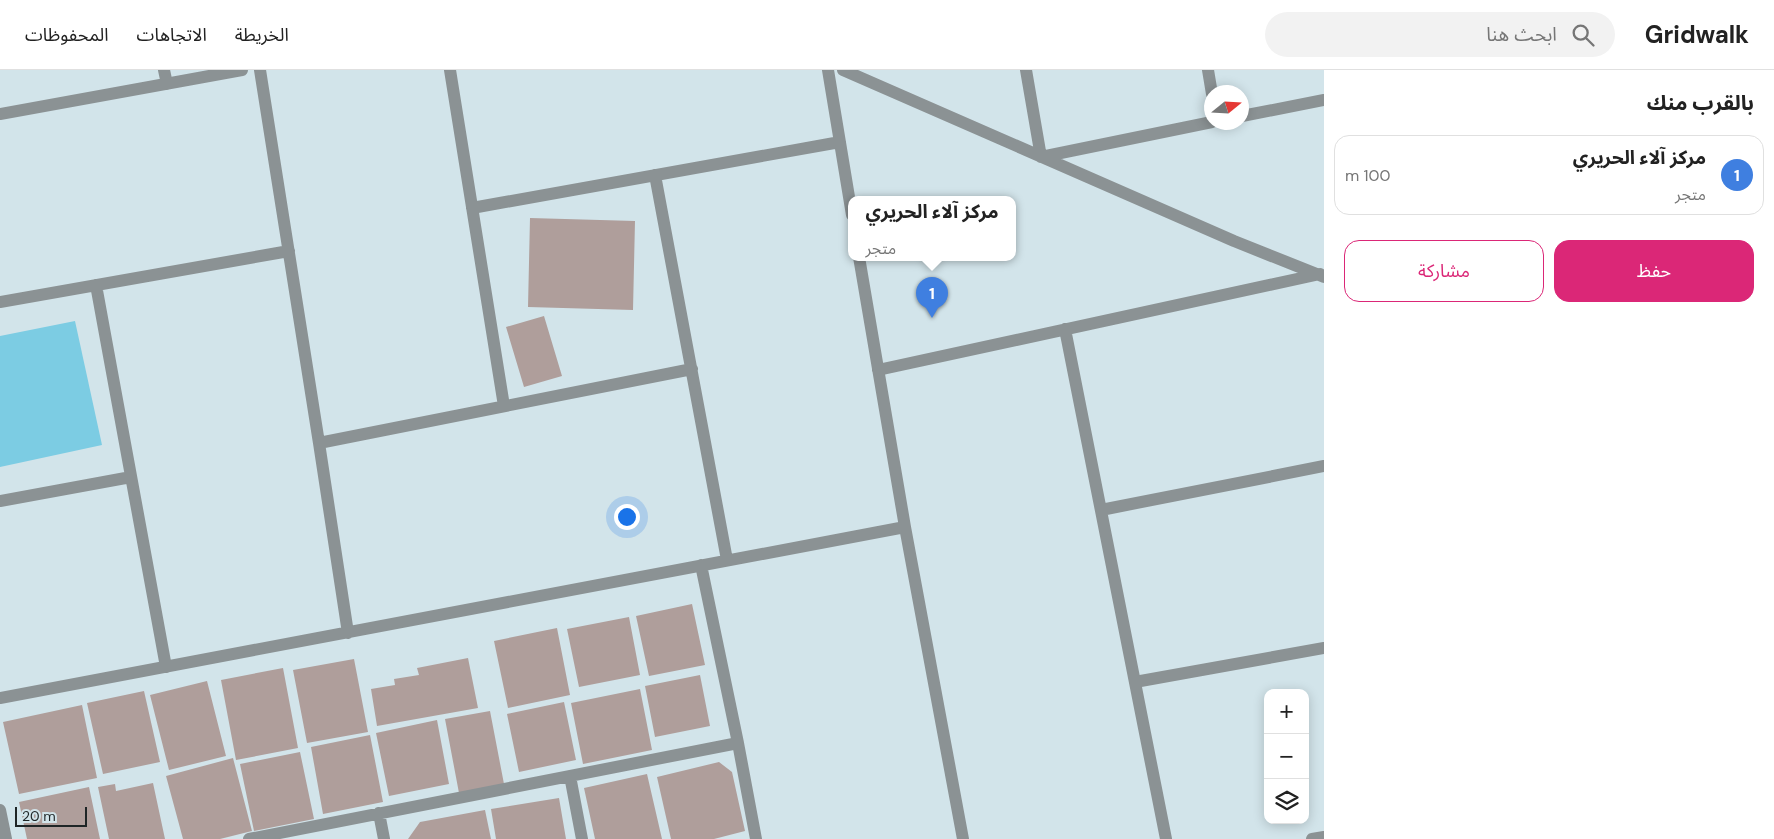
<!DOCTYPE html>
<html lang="ar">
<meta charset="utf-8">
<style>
:root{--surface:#fff;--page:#f2f2f2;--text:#222;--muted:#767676;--line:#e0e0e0;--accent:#db2777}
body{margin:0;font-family:"DM Sans","Noto Sans Arabic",sans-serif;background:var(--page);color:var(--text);direction:rtl}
.controls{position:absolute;right:15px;bottom:15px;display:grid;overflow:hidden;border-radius:10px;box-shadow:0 2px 12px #0003}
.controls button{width:45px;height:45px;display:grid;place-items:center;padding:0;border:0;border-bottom:1px solid var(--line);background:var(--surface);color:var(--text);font:25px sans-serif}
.compass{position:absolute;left:1204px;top:15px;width:45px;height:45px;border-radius:50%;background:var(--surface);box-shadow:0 2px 12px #0003;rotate:72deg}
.scale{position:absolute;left:15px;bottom:12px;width:72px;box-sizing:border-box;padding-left:5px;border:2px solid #1e2526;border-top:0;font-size:14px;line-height:18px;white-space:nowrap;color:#1e2526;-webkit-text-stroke:4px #d2e4ea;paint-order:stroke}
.you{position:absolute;left:626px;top:446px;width:18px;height:18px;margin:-12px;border:4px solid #fff;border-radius:50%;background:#1a73e8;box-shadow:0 0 0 8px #1a73e833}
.badge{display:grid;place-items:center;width:32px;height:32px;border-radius:50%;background:var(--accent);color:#fff;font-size:16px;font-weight:700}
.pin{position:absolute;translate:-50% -41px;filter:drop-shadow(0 1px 2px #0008)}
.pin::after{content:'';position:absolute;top:26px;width:18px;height:15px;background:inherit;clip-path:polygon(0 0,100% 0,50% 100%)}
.popup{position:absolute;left:848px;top:126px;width:168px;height:65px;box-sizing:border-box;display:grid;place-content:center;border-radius:10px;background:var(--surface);filter:drop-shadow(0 1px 4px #0005);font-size:16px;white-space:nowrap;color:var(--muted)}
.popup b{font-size:19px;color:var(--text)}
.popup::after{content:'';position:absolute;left:50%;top:100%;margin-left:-10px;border:10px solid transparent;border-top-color:var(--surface)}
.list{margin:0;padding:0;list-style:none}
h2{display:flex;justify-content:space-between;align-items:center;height:65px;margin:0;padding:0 20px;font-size:21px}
h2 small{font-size:16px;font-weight:400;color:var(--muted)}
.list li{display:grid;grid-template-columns:32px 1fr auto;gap:15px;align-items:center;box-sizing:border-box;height:80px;margin:0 10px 10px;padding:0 10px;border:1px solid var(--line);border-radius:15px}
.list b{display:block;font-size:19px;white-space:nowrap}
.list p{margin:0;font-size:16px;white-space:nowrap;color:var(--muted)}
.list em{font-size:16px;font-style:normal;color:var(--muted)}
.actions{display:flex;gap:10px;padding:15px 20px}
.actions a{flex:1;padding:11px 0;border:1px solid var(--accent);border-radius:15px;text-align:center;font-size:18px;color:var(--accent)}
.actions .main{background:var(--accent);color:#fff}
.icon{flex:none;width:28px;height:28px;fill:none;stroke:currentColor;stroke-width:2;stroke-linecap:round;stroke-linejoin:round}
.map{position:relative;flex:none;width:1324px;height:769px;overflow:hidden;direction:ltr}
header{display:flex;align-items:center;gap:30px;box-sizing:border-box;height:70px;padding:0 25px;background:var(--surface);border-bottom:1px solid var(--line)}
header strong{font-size:24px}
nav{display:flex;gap:28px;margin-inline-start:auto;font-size:18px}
.search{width:350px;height:45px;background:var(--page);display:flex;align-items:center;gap:12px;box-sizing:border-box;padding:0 18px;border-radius:28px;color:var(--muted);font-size:19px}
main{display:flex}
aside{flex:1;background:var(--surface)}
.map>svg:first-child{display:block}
.green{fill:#7ccce3}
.building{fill:#af9e9b}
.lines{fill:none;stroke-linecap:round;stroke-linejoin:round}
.minor{stroke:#8b9294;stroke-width:12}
</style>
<header>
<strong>Gridwalk</strong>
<div class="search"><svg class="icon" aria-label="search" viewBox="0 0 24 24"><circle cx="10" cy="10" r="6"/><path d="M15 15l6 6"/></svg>ابحث هنا</div>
<nav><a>الخريطة</a><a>الاتجاهات</a><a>المحفوظات</a></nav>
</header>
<main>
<aside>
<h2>بالقرب منك<small></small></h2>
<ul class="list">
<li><span class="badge" style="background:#3f7fe0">1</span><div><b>مركز آلاء الحريري</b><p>متجر</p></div><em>100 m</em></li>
</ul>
<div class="actions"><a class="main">حفظ</a><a>مشاركة</a></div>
</aside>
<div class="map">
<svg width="1324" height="769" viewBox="0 0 1324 769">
<rect width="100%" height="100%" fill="#d2e4ea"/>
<path class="green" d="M75,251L102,375L0,397V266Z"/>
<path class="building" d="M530,148L635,151L633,240L528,237Z
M544,246L562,306L524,317L506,257Z
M692,534L705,595L649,606L636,546Z
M629,547L640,605L579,617L567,559Z
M557,558L570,625L508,638L494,571Z
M468,588L478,638L377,656L371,619L395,615L394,609L419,605L417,598Z
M354,589L368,662L307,673L293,600Z
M283,598L298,678L236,690L221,610Z
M700,605L710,656L655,667L645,616Z
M207,611L226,686L169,700L150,625Z
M640,619L652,680L583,694L571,633Z
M144,621L160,692L103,704L87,633Z
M564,632L576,690L519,702L507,644Z
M82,635L97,708L19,724L3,652Z
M490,641L504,714L459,723L445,649Z
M437,650L449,714L389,726L376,663Z
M370,665L383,732L323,744L311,677Z
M300,682L314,749L254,761L240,694Z
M233,688L252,761L220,769H183L166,706Z
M719,692L732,702L745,761L714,769H671L657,707Z
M647,704L662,769H595L584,718Z
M153,713L165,769H109L98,717L115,714L116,721Z
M89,717L100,769H27L19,732Z
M559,728L566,769H496L491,739Z
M485,740L491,769H408L420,752Z"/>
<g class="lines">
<path class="minor" d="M164,0L167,14
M260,0L319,373L348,563
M450,0L504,336
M828,0L852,145
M843,0L1234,171L1324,207
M1026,0L1041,87L1212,52
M1208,0L1212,24
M0,44L242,0
M1242,46L1324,30
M655,105L727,490
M472,138L840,72
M859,187L905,457L963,769
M96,215L166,597
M0,232L289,181
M1065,259L1166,769
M878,300L1320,204
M319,373L692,299
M0,431L131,407
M1101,440L1324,396
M701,495L738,673
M1135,612L1324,578
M0,628L905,457
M570,706L582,769
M0,740L6,769
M379,743L384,769
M249,769L738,673L756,769
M1312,769L1324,767"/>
</g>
</svg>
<div class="controls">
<button>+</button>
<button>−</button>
<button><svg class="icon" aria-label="layers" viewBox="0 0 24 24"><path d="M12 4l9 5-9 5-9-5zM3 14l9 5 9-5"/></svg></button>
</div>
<svg class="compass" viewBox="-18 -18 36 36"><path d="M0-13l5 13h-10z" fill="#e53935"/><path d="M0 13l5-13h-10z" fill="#767676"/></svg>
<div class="scale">20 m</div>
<div class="you"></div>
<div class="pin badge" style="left:932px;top:248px;background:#3f7fe0">1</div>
<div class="popup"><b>مركز آلاء الحريري</b>متجر</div>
</div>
</main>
